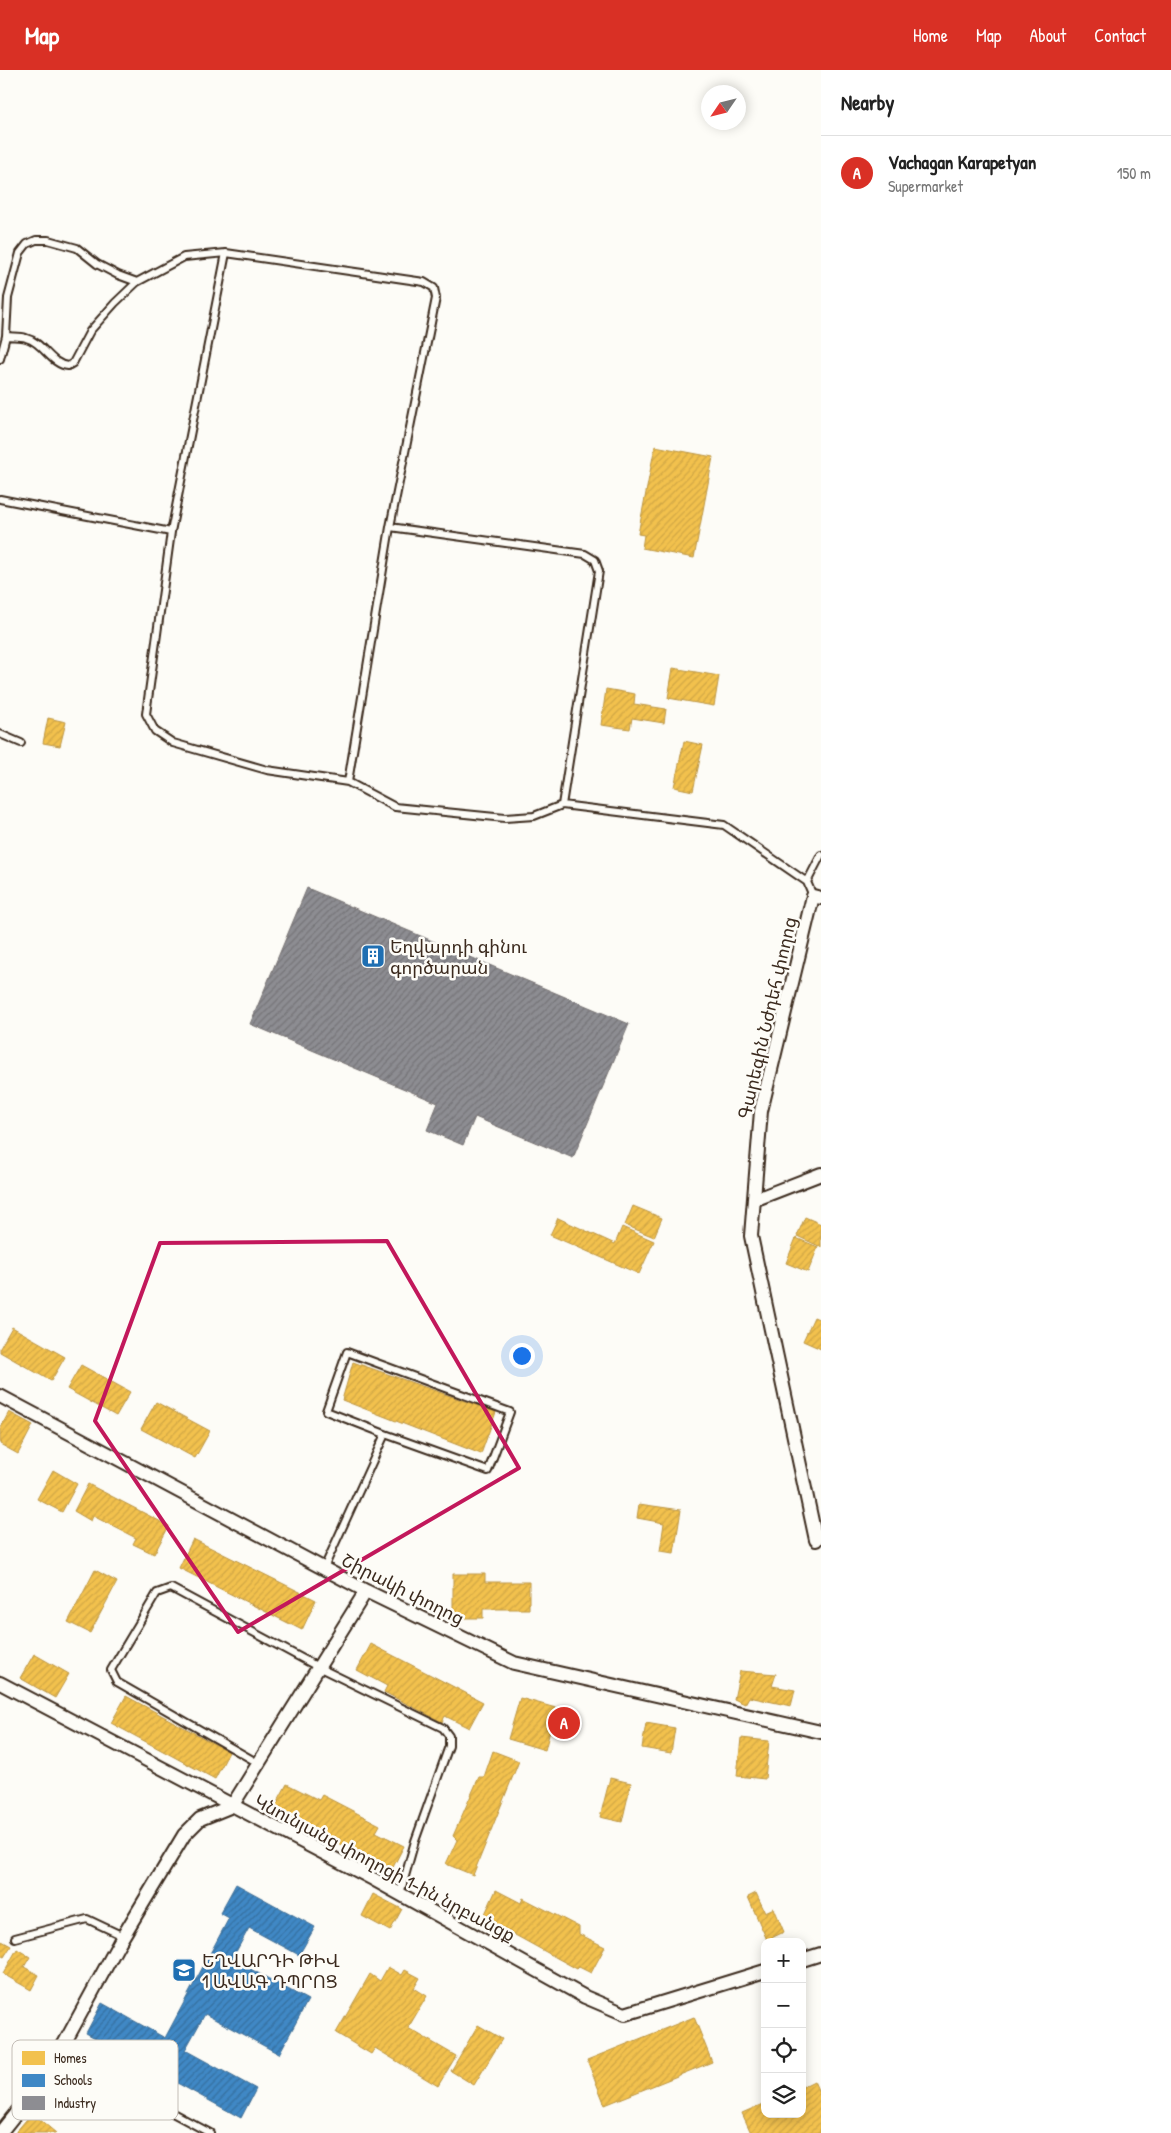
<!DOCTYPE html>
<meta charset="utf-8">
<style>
:root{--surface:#fff;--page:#f6f6f6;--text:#222;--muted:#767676;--line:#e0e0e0;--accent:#d93025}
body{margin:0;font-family:"Patrick Hand","Noto Sans Armenian",sans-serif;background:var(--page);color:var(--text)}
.controls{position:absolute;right:15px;bottom:15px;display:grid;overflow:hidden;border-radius:10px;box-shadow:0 2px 12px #0003}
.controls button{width:45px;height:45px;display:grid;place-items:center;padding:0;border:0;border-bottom:1px solid var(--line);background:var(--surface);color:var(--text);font:25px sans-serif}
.compass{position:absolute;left:701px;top:15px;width:45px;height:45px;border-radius:50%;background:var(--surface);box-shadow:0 2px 12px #0003;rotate:235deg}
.you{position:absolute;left:521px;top:1285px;width:18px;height:18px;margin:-12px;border:4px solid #fff;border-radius:50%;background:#1a73e8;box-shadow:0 0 0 8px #1a73e833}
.badge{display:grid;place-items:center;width:32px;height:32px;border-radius:50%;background:var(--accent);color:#fff;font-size:16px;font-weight:700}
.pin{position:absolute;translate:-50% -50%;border:2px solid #fff;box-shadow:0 1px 5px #0006}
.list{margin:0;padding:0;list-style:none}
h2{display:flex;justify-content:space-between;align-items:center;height:65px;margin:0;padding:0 20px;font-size:21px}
h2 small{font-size:16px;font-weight:400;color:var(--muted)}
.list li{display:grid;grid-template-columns:32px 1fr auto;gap:15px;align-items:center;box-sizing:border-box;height:75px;padding:0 20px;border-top:1px solid var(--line)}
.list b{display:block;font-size:19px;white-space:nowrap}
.list p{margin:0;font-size:16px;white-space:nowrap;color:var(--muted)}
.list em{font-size:16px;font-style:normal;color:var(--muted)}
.icon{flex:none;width:28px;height:28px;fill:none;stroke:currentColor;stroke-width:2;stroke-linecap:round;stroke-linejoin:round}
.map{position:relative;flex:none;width:821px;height:2063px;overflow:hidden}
header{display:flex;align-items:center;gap:30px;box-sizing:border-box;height:70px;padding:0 25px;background:var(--accent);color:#fff}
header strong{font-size:24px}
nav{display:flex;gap:28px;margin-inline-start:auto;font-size:18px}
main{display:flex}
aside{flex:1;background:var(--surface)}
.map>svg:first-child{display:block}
.homes{fill:url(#homes-hatch);stroke:#bb9440}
.schools{fill:url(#schools-hatch);stroke:#3e6c93}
.industry{fill:url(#industry-hatch);stroke:#746f6f}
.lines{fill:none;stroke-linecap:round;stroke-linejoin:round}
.lane-casing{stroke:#3b2a1e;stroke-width:10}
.street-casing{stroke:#3b2a1e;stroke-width:16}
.lane{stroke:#fdfcf7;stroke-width:6}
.street{stroke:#fdfcf7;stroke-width:12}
.marked{fill:none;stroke:#c2185b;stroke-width:4;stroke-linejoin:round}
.labels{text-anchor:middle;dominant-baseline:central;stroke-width:5;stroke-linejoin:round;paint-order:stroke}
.poi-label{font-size:18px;fill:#3b2a1e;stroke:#fdfcf7;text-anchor:start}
.street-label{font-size:18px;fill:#3b2a1e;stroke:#fdfcf7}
.key{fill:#fdfcf7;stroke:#c3bdb6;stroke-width:1}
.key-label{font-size:14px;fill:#3b2a1e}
</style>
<header>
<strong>Map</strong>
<nav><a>Home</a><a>Map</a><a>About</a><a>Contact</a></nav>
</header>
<main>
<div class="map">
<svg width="821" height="2063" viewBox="0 0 821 2063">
<defs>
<pattern id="homes-hatch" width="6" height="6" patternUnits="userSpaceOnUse" patternTransform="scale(1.25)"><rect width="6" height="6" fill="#f2c14e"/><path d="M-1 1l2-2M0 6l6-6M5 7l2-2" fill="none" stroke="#d0a644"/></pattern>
<pattern id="schools-hatch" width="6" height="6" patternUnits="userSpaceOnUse" patternTransform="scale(1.25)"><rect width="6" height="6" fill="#3f88c5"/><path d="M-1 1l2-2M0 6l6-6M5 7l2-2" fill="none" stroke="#366f9f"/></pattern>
<pattern id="industry-hatch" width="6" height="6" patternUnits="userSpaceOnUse" patternTransform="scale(1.25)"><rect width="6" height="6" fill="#8d8d92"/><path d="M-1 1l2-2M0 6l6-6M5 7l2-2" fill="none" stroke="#747377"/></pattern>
</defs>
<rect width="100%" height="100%" fill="#fdfcf7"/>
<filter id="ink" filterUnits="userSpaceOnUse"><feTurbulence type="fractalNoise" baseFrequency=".02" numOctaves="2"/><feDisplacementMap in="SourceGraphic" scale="10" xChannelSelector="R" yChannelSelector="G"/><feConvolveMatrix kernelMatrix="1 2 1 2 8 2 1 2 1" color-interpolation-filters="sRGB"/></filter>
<g filter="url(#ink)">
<path class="homes" d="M655,376L713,387L694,488L642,478L644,465L638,464Z
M673,598L719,606L714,636L668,628Z
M606,619L635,624L634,634L666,639L664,653L632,648L630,659L601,655Z
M48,648L66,652L60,676L43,673Z
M684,671L703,675L693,721L674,717Z
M633,1136L662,1148L654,1167L625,1155Z
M805,1147L821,1154V1177L797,1166Z
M558,1148L615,1174L622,1157L654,1171L639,1204L550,1165Z
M796,1168L818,1177L808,1202L786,1193Z
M814,1247L821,1250V1279L803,1271Z
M12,1257L65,1287L51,1311L0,1282V1278Z
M353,1292L496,1342L481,1384L342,1330Z
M81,1295L130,1322L116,1346L67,1319Z
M156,1332L210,1361L195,1388L141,1359Z
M9,1342L33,1355L18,1384L0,1374V1359Z
M53,1400L77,1414L62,1442L37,1429Z
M88,1414L169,1456L154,1484L133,1474L136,1468L93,1446L91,1451L74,1441Z
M639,1434L681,1440L674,1483L660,1481L664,1453L637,1448Z
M193,1469L316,1530L302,1560L179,1498Z
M95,1500L117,1512L90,1563L68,1552Z
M453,1504H485V1512H529V1539H483V1548H453Z
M371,1574L483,1632L469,1658L445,1646L442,1652L384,1622L387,1616L357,1600Z
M34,1584L69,1604L55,1628L20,1608Z
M740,1601L776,1604L772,1616L795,1620L791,1636L749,1627L745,1634L734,1629Z
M126,1626L229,1682L215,1709L111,1653Z
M520,1628L556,1638L545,1680L508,1669Z
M646,1653L675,1658L671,1683L642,1678Z
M741,1668L769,1671L765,1709L737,1706Z
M493,1681L519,1691L473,1805L446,1794L457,1770L453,1766L479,1707H484Z
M610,1708L631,1713L622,1752L600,1747Z
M287,1714L319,1730L322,1725L380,1755L376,1762L404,1776L391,1801L279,1742L280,1739L275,1736Z
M496,1820L521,1833L523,1828L579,1857V1864L605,1877L591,1903L579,1897L577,1899L495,1854L496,1851L484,1846Z
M756,1823L765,1842L774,1838L784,1862L767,1870L748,1827Z
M373,1824L402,1839L390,1861L362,1846Z
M0,1870L11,1876L4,1887L0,1885Z
M17,1879L30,1887L24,1897L39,1905L31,1920L3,1904Z
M388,1897L402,1905L405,1900L420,1908L414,1918L427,1926L408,1958L456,1986L438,2016L375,1978L371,1984L336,1963L370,1904L380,1911Z
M694,1947L712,1992L605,2035L587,1990Z
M478,1955L502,1969L474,2015L451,2001Z
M814,2011L821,2027V2063H751L742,2043L765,2033V2044H802V2017Z
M32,2043L56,2063H15Z"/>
<path class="schools" d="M236,1814L315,1857L299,1885L249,1858L232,1889L308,1930L279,1984L205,1944L185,1980L256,2019L241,2048L86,1963L102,1933L165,1968L229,1848L220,1843Z"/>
<path class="industry" d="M307,818L629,954L573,1088L475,1047L463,1075L427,1060L438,1033L250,954Z"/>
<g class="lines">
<g class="lane-casing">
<path id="lane" d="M226,183L171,462L146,644L155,661L173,673L267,700L348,712L395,737L505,748L534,746L562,735
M6,266C12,267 20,266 26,268C43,272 51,295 68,296L73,293L90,261L115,233L137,212
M0,289L6,266L8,228L20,183L27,174L36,170H48L77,178L97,194L118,205L137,212L184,187L226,183L424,212L434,218L436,228L390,457L348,712
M0,429L171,462
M390,457L585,484L595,490L599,501L562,735L724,755L807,812L813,826
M0,664L21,673
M807,812L821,785
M324,1498L385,1364L326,1341L347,1282L510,1342L488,1401L385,1364
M258,1693L117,1612L111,1600L157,1523L171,1518L318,1597L443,1658L449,1666V1676L415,1771L400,1824
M15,1868L87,1849L123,1866
M48,1999L81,1994L210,2063"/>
</g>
<g class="street-casing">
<path id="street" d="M754,1130L821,1104
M0,1326L366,1521L514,1593L821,1662
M816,1470L751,1166L761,1041L813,826L821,828
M0,1613L373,1809L585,1927L625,1944L765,1901
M802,1890L821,1884
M0,2063L28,2028L64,1974L119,1873L184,1765L200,1749L232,1736L366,1521"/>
</g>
<use href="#lane" class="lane"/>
<use href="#street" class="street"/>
</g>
</g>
<path class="marked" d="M387,1171L519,1398L238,1562L95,1351L160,1173Z"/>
<defs>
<g id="building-square" transform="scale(1.25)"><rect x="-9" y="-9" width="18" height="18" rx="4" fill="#1f6fb2" stroke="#fdfcf7"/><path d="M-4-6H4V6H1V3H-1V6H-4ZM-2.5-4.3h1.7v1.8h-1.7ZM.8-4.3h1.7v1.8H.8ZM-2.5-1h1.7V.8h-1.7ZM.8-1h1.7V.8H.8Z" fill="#fff"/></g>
<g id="school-square" transform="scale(1.25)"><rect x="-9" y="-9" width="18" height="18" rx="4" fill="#1f6fb2" stroke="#fdfcf7"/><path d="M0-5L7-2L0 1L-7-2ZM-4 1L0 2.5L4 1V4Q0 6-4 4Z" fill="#fff"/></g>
</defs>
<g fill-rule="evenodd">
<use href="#building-square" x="373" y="886"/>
<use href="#school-square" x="184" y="1900"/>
</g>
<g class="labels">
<g class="poi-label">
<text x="390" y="876">Եղվարդի գինու<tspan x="390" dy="21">գործարան</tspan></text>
<text x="202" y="1890">ԵՂՎԱՐԴԻ ԹԻՎ<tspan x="202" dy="21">1 ԱՎԱԳ ԴՊՐՈՑ</tspan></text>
</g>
<g class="street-label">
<text transform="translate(767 948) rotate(-77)">Գարեգին Նժդեհ փողոց</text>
<text transform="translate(403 1519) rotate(27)">Շիրակի փողոց</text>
<text transform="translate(385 1798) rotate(28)">Կնունյանց փողոցի 1-ին նրբանցք</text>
</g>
</g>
<rect x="12" y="1970" width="166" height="80" rx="8" class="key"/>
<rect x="22" y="1981" width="23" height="14" fill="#f2c14e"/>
<rect x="22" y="2004" width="23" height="13" fill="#3f88c5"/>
<rect x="22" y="2026" width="23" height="14" fill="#8d8d92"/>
<g class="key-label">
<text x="54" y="1993">Homes</text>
<text x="54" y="2015">Schools</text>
<text x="54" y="2038">Industry</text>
</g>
</svg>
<div class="controls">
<button>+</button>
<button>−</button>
<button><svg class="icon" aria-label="locate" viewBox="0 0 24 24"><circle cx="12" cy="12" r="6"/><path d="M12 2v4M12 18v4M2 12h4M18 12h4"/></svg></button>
<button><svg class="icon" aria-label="layers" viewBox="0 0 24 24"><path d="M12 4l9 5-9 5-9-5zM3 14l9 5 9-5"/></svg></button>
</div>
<svg class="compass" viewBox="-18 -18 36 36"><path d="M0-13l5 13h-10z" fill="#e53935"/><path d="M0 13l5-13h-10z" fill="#767676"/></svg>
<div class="you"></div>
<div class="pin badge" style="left:564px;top:1653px">A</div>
</div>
<aside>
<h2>Nearby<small></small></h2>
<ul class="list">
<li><span class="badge">A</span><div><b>Vachagan Karapetyan</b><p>Supermarket</p></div><em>150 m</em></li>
</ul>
</aside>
</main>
